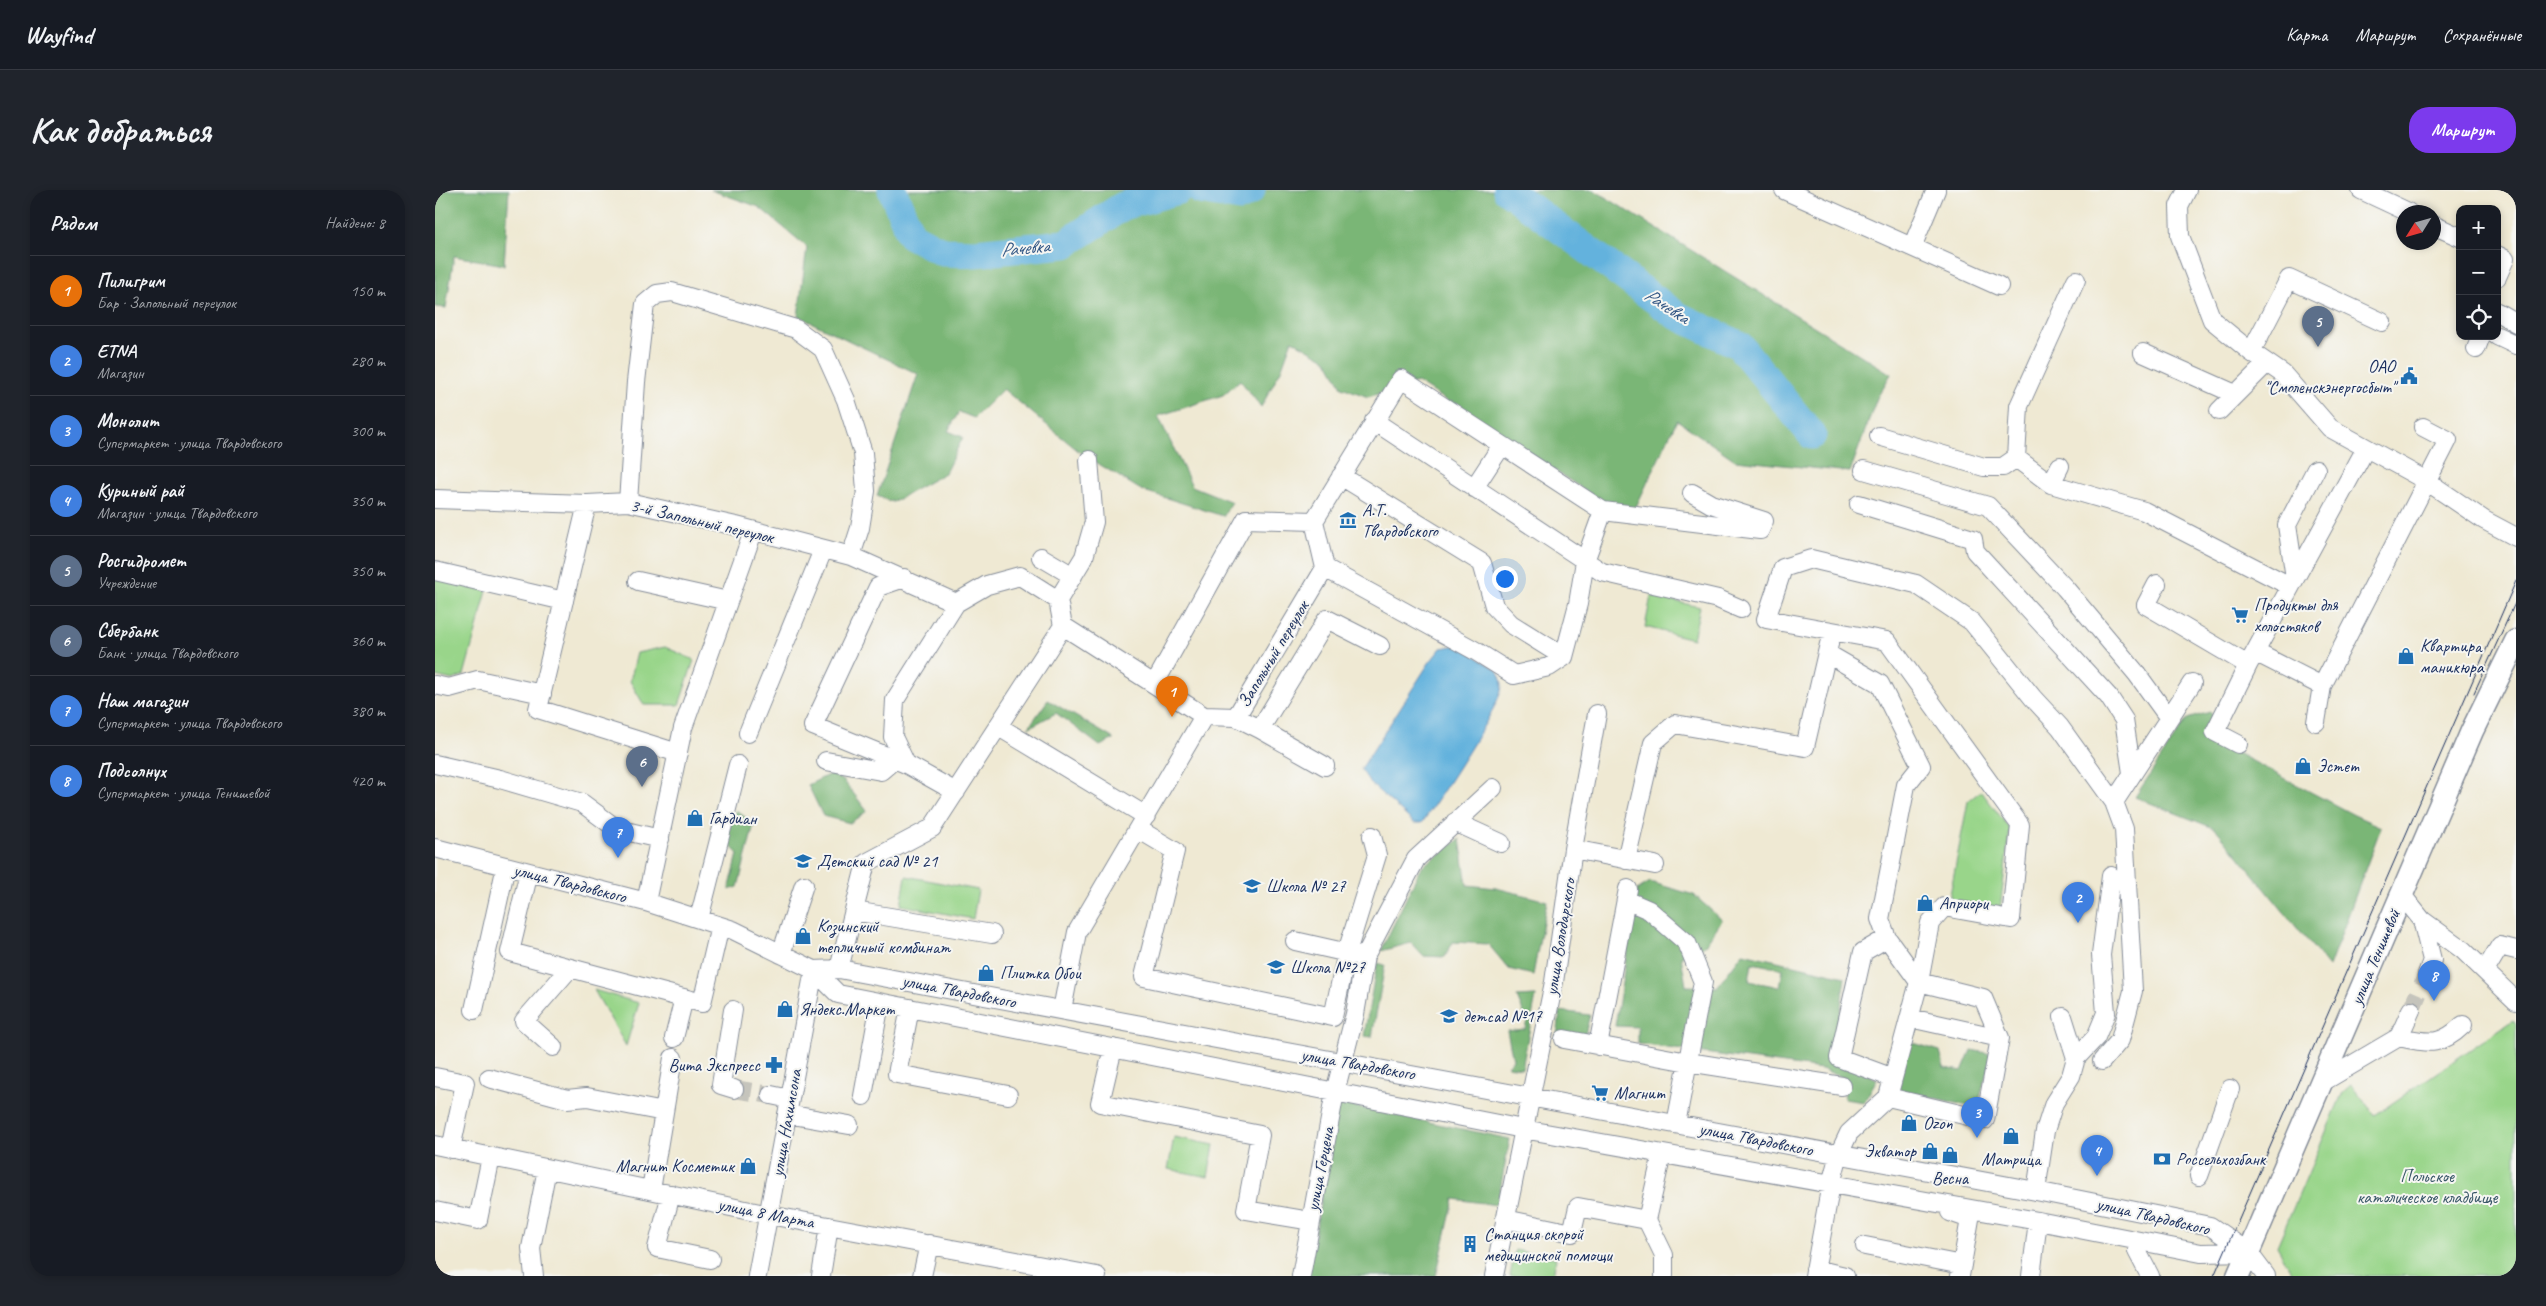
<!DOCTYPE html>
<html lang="ru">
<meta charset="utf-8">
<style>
:root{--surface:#171b24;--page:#20242c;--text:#f1f3f6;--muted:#9ea1a6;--line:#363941;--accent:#7c3aed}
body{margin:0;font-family:Caveat,sans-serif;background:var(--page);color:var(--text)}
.controls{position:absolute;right:15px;top:15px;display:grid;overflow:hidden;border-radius:10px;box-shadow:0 2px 8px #0003}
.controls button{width:45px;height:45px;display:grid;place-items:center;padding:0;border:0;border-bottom:1px solid var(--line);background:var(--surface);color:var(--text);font:25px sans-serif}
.compass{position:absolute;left:1961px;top:15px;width:45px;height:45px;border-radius:50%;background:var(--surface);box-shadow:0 2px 8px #0003;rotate:233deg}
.you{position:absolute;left:1069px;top:388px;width:18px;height:18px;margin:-12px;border:4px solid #fff;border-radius:50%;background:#1a73e8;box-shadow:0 0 0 8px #1a73e833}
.badge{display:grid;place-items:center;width:32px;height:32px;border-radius:50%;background:var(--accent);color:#fff;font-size:16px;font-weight:700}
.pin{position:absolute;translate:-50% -41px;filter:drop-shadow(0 1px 2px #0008)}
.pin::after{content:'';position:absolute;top:26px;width:18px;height:15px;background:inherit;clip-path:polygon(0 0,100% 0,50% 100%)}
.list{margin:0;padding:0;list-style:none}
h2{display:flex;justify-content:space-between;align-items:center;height:65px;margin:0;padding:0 20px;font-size:21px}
h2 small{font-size:16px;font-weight:400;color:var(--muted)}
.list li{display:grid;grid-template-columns:32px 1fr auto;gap:15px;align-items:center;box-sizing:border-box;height:70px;padding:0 20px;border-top:1px solid var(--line)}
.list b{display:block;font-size:19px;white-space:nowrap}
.list p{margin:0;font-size:16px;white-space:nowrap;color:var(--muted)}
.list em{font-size:16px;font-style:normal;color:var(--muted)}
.icon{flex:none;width:28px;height:28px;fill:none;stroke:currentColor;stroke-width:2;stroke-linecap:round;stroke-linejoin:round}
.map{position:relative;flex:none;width:2081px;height:1086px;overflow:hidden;border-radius:20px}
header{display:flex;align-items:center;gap:30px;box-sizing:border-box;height:70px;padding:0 25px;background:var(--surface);border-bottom:1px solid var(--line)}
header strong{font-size:24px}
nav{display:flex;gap:28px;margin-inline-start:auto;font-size:18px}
.intro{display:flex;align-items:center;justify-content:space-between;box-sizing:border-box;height:120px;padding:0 30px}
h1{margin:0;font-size:35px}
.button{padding:12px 22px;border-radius:20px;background:var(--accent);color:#fff;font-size:18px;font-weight:700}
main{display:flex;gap:30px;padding:0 30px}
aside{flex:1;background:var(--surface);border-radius:20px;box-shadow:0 2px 8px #0003}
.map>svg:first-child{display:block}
.green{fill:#99d58a;stroke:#5a8274}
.forest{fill:#7ab676;stroke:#4a726a;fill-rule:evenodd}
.water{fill:#63b2dd;stroke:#3f709e}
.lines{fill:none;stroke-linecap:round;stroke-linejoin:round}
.river{stroke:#63b2dd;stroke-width:29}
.minor-tunnel{stroke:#c5c4bc;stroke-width:18;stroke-dasharray:18 9;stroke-linecap:butt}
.minor-casing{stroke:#858c98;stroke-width:20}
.major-casing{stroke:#858c98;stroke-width:25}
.minor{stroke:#fff;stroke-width:18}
.major{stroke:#fff;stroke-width:22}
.tram{stroke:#1b2f5e;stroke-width:1}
.labels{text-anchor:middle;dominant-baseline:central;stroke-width:4;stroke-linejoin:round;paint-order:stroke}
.poi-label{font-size:18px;fill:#1b2f5e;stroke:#f6f6f2;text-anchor:start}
.street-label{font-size:18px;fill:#1b2f5e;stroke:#f6f6f2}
.park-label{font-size:18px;fill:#3a5869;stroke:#f6f6f2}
.water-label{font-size:19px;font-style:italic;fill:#315684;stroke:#f6f6f2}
</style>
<header>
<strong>Wayfind</strong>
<nav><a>Карта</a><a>Маршрут</a><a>Сохранённые</a></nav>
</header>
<div class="intro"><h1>Как добраться</h1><a class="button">Маршрут</a></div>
<main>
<aside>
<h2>Рядом<small>Найдено: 8</small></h2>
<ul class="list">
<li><span class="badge" style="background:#e8710a">1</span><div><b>Пилигрим</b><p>Бар · Запольный переулок</p></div><em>150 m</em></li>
<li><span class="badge" style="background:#3f7fe0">2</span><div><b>ETNA</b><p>Магазин</p></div><em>280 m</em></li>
<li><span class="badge" style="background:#3f7fe0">3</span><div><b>Монолит</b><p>Супермаркет · улица Твардовского</p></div><em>300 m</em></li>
<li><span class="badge" style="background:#3f7fe0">4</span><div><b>Куриный рай</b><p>Магазин · улица Твардовского</p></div><em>350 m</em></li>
<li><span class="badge" style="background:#5c6f8a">5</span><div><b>Росгидромет</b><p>Учреждение</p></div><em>350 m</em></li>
<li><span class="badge" style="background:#5c6f8a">6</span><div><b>Сбербанк</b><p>Банк · улица Твардовского</p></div><em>360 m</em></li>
<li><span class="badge" style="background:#3f7fe0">7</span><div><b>Наш магазин</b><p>Супермаркет · улица Твардовского</p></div><em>380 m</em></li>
<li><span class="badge" style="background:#3f7fe0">8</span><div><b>Подсолнух</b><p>Супермаркет · улица Тенишевой</p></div><em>420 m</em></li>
</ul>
</aside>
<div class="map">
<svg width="2081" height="1086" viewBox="0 0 2081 1086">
<rect width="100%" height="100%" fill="#f6f6f2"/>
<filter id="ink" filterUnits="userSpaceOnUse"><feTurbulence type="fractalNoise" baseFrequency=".02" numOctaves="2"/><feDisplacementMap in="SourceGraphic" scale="10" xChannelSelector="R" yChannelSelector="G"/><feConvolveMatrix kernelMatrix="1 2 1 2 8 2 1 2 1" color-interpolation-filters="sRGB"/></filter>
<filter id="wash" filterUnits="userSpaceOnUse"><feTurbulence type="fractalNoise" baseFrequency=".0096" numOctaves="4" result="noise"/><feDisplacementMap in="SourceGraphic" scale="20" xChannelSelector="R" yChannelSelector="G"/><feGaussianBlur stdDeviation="1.12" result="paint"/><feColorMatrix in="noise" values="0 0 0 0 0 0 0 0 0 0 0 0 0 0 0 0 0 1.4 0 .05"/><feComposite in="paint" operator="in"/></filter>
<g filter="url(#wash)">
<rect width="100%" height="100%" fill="#efe9d3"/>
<path class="green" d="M0,387L52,401L29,485L18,490L0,486Z
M1216,406L1265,417L1258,449L1210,437Z
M230,457L259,470L244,515H209L195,491L202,463Z
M1546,601L1575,639L1565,719L1514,710L1533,611Z
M471,686L543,700L538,729L466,715Z
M159,800L204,813L191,856Z
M2078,830L2081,835V1086H1859L1842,1056L1908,902L1916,895L1940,925Z
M739,947L779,955L773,987L733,979Z
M1080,1060L1121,1068L1118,1086H1075Z"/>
<path class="forest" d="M0,0H74L69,75L19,66L11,118L0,117Z
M276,0H1159L1456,184L1442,208L1415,282L1300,270L1242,230L1199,321L1173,315L982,192L933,207L907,197L892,170L857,150L846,180L826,217L805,190L788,205L723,226L757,296L797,312L788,326L706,300L646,263L568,199L539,228L524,222L513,241L528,247L510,283L458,312L442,306L483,184L363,126L372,57L324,17Z
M613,510L679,549L665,556L621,523L593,538Z
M1775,522L1787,555L1919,625L1946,637L1894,777L1781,639L1700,607L1752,529Z
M395,584L409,591L432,621L415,633L388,626L373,595Z
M301,620L319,634L303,697L294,700L303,664L290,650Z
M1025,649L1032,695L1061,698L1112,711L1098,785L1074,779L1053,754L1018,752L1010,767L988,766L976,753L946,761L986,677Z
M1215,692L1259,705L1287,730L1270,755L1246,766L1251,796L1282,797L1308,763L1410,787L1399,868L1442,889L1429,912L1409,909L1411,889L1387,879L1203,854V837L1180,836L1202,700ZM1317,773L1348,779L1345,797L1314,791Z
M942,773L950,775L937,847L929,846Z
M1101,806L1087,878L1073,876L1078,869L1072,841L1090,839L1092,831L1082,807Z
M1125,821L1155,825L1150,844H1133L1122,848Z
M1475,852L1505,861L1509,878L1527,881L1536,860L1557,864L1542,918L1462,899Z
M902,913L1075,949L1062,1015L1019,1009L1001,1086H873Z"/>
<path class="water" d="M1023,455L1062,480C1064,484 1067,490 1067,495C1068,513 1001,612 987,633H979L935,593L926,579L994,473L1006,458Z"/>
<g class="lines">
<path class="river" d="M457,0L476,45L508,62L540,63L630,54L688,16L743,0
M765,0L805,7L816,0
M1072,0L1241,125L1304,155L1377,245"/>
</g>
</g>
<g filter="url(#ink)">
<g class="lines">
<path class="minor-tunnel" d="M1976,820L1992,784
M299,899L336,905"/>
<g class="minor-casing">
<path id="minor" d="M1349,0L1564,96
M1752,0L1744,16L1745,46L1777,130L1816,162L1848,184L1895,238L1990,290L2049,330L2081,347
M1926,0L1973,22
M1998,35L2025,47
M1477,57L1501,0
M2062,65L2070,69L2062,87
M1641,90L1584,216L1581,268L1616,294L1709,321L1855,396
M2062,122L2081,133
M2062,146L2081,155
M2041,159L2046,146
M1816,162L1854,89L1947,132
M1708,163L1800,204
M1784,221L1832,173
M939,231L1167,382L1283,409L1306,419
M1444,246L1549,277H1568L1581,268
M1429,280L1553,316L1630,398L1702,484L1734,528
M906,286L1047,373L1059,416L1076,434L1129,467
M1616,294L1625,276
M1039,298L1067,255
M0,309L152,314L193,312L301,336L416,366L521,413
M193,312L201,192L210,114L222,104L237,102L361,139L388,159L411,210L428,263L431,301L425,338L416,366
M152,314L103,519L243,563
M1424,314L1538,349L1540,361L1674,507L1689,530L1697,583
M606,367L638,386
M890,378L1039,460L1079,485L1114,477L1129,467L1143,414L1150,371L1168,321
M0,381L129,411
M469,388L443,397L378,536L471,574
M1860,388L1852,335L1881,279
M203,391L293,411
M1722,394L1711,415L1813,475L1931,258
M628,436L623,410L649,367L659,332L654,270
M1820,462L1887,496
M1393,464L1445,494L1486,576L1471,595L1445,729L1452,748L1484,792L1548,808L1565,848L1550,930L1453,907
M720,493L811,329L879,331
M0,495L14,498L43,490L107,504
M801,527L825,539L892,429L945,456
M1881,532L1887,496L2013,250L1988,237
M564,537L711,626
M825,539L890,576
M313,543L388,360
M1803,554L1780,542L1813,475
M391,571L446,581L460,569
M0,574L65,589L147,613L182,639L225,649
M521,602L471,574L458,547L460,510L521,413L552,395L585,386L623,410
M1679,612L1757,493
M1020,632L1066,653
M703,639L740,661L709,787L898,827L912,762L942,665L937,646
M0,658L211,712L298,740L379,780L403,804L1088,939L1603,1031L1766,1063L1813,1062
M1138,659L1220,675
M1191,670L1218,553L1240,534L1370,557L1394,454
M94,682L75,762L267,813L285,736
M1967,705L1987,730L2028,760L2081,811
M1191,710L1214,720L1252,753L1268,792L1241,934
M211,712L248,538L318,342
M419,721L557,744
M264,729L303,575
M1987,730L1997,770L1992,784
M1452,748L1428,762L1404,868L1458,888
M860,751L922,765
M346,764L369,695
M404,779L431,673L497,638L628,436L769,526
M379,780L404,779L1601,1001L1775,1036L1813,1062L1831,1086
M2050,781L2065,756L2081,760
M475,818L462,884L573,905
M39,820L71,676
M298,820L286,895L299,899
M627,820L642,742L769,526L801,527L890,378L879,331L966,189L1168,321L1325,340L1329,331L1276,314L1257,303
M1475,828L1565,848
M1964,847C1994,853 2005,857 2028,835
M239,848L249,808
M1129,849L1253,872L1407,896
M1163,856L1193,699
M118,857L89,831L135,778
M678,858L665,913L825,945L811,1020L876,1031
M1641,868L1661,847L1671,823L1666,765L1676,686
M0,887L30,893L16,959
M54,888L132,909L152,907L229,922
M1886,893L1964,847L1976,820
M336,905L355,909
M428,906L445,813
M352,924L414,935
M0,955L334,1025L662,1086
M1227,964L1212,1030L1229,1065V1086
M1764,986L1795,899
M216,1000L238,868
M1601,1001L1610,941L1619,913L1636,886L1641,868L1628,827
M236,1004L222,1058L275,1069
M0,1021L43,1030L56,967
M1515,1022L1535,1029L1525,1086
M1070,1029L1137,1043L1143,1017L1212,1030
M1703,1051L1702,1061L1715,1086
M1430,1056L1527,1075
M1380,1079L1410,1086
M99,1086L96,1058L112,979
M322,1086L379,780
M386,1086L394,1036
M487,1086L494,1054
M866,1086L900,902L920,824L930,766L981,669L1058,598
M1059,1086L1119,792L1138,659L1162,524
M1379,1086L1396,994L1404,964L1414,943L1453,907L1484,792L1495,733L1509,717L1576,729L1585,635L1452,451L1331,429L1348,378L1376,369L1481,394L1537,432L1598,508L1625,537L1679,612L1689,639L1698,801L1685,850L1667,871
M1596,1086L1603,1031"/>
</g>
<g class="major-casing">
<path id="major" d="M1803,1086L2037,541L2081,451"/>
</g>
<use href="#minor" class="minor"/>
<use href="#major" class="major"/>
<path class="tram" d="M2039,503L2081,411
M1779,1086L2081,391"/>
</g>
</g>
<defs>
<g id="civic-bare" transform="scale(1.35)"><path d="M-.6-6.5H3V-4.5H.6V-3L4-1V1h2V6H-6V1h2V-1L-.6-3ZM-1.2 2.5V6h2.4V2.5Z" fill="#1f6fb2" stroke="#f6f6f2" stroke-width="2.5" paint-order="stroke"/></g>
<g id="museum-bare" transform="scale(1.35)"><path d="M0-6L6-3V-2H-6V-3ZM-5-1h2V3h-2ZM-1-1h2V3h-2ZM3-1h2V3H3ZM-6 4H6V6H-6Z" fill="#1f6fb2" stroke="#f6f6f2" stroke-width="2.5" paint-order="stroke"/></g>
<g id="supermarket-bare" transform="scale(1.35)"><path d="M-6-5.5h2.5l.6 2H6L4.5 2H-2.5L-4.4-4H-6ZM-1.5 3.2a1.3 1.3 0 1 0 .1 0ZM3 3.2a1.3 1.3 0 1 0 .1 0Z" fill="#1f6fb2" stroke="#f6f6f2" stroke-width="2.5" paint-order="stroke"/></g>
<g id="shop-bare" transform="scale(1.35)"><path d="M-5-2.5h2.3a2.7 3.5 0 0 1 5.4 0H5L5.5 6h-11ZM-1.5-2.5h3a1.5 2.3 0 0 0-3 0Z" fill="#1f6fb2" stroke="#f6f6f2" stroke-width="2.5" paint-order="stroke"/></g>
<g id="school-bare" transform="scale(1.35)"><path d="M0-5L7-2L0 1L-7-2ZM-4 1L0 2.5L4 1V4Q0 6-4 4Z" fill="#1f6fb2" stroke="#f6f6f2" stroke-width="2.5" paint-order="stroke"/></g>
<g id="pharmacy-bare" transform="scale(1.35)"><path d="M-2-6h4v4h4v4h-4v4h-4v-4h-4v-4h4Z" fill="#1f6fb2" stroke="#f6f6f2" stroke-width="2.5" paint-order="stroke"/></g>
<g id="bank-bare" transform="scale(1.35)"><path d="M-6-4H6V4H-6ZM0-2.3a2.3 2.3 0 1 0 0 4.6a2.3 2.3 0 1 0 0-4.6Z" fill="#1f6fb2" stroke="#f6f6f2" stroke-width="2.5" paint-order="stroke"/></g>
<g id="building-bare" transform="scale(1.35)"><path d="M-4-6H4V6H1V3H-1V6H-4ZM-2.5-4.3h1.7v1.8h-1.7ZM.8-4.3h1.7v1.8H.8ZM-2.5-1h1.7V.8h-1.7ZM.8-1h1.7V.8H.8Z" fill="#1f6fb2" stroke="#f6f6f2" stroke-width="2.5" paint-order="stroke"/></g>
</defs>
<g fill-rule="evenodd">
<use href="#civic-bare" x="1974" y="186"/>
<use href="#museum-bare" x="913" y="330"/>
<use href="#supermarket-bare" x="1805" y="425"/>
<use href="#shop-bare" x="1971" y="466"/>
<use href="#shop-bare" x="1868" y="576"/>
<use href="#shop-bare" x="260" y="628"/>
<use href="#school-bare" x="368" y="671"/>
<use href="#school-bare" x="817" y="696"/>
<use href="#shop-bare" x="1490" y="713"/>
<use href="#shop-bare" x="368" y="746"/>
<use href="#school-bare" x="841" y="777"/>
<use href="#shop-bare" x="551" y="783"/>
<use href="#shop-bare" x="350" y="819"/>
<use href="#school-bare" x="1014" y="826"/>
<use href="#pharmacy-bare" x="339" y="875"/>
<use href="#supermarket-bare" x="1165" y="903"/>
<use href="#shop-bare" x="1474" y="933"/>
<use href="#shop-bare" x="1576" y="946"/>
<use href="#shop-bare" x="1495" y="961"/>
<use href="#shop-bare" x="1515" y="965"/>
<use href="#bank-bare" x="1727" y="969"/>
<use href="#shop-bare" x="313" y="976"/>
<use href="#building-bare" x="1035" y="1054"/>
</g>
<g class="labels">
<g class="poi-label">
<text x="1960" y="176" text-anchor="end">ОАО<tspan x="1960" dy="21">"Смоленскэнергосбыт"</tspan></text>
<text x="927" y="320">А.Т.<tspan x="927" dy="21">Твардовского</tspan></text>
<text x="1819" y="415">Продукты для<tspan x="1819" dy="21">холостяков</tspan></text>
<text x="1985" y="456">Квартира<tspan x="1985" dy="21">маникюра</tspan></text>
<text x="1882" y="576">Эстет</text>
<text x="274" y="628">Гардиан</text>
<text x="382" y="671">Детский сад № 21</text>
<text x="831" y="696">Школа № 27</text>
<text x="1504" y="713">Априори</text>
<text x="382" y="736">Козинский<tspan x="382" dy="21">тепличный комбинат</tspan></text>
<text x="855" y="777">Школа №27</text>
<text x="565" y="783">Плитка Обои</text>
<text x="364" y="819">Яндекс.Маркет</text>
<text x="1028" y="826">детсад №17</text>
<text x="325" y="875" text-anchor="end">Вита Экспресс</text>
<text x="1179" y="903">Магнит</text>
<text x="1488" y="933">Ozon</text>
<text x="1481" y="961" text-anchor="end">Экватор</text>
<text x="1576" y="969" text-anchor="middle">Матрица</text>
<text x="1741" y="969">Россельхозбанк</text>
<text x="299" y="976" text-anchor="end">Магнит Косметик</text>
<text x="1515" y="988" text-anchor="middle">Весна</text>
<text x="1049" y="1044">Станция скорой<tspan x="1049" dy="21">медицинской помощи</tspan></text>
</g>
<g class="street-label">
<text transform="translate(267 331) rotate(13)">3-й Запольный переулок</text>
<text transform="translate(838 464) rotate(-59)">Запольный переулок</text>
<text transform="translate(135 693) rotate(14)">улица Твардовского</text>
<text transform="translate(1125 747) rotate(-81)">улица Володарского</text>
<text transform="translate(1940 767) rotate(-67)">улица Тенишевой</text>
<text transform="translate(524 801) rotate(11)">улица Твардовского</text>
<text transform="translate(923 874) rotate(10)">улица Твардовского</text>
<text transform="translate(351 933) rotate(-80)">улица Нахимсона</text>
<text transform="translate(1321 949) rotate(11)">улица Твардовского</text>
<text transform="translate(885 979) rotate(-79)">улица Герцена</text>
<text transform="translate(331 1023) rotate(11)">улица 8 Марта</text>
<text transform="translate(1718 1026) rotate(13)">улица Твардовского</text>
</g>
<g class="park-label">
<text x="1992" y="986">Польское<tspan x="1992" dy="21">католическое кладбище</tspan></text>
</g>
<g class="water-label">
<text transform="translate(590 58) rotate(-5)">Рачевка</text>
<text transform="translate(1232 116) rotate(33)">Рачевка</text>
</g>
</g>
</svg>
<div class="controls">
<button>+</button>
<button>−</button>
<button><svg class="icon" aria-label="locate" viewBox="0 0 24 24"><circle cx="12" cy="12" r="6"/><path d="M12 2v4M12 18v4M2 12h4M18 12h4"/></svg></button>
</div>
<svg class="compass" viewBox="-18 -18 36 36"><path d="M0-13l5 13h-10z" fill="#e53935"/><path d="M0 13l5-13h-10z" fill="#9ea1a6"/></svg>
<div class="you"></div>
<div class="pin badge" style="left:737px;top:527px;background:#e8710a">1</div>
<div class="pin badge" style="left:1643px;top:733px;background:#3f7fe0">2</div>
<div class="pin badge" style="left:1542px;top:948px;background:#3f7fe0">3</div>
<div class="pin badge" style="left:1662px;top:986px;background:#3f7fe0">4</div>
<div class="pin badge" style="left:1883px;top:157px;background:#5c6f8a">5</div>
<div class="pin badge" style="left:207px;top:597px;background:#5c6f8a">6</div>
<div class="pin badge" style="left:183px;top:668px;background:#3f7fe0">7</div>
<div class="pin badge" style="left:1999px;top:811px;background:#3f7fe0">8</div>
</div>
</main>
